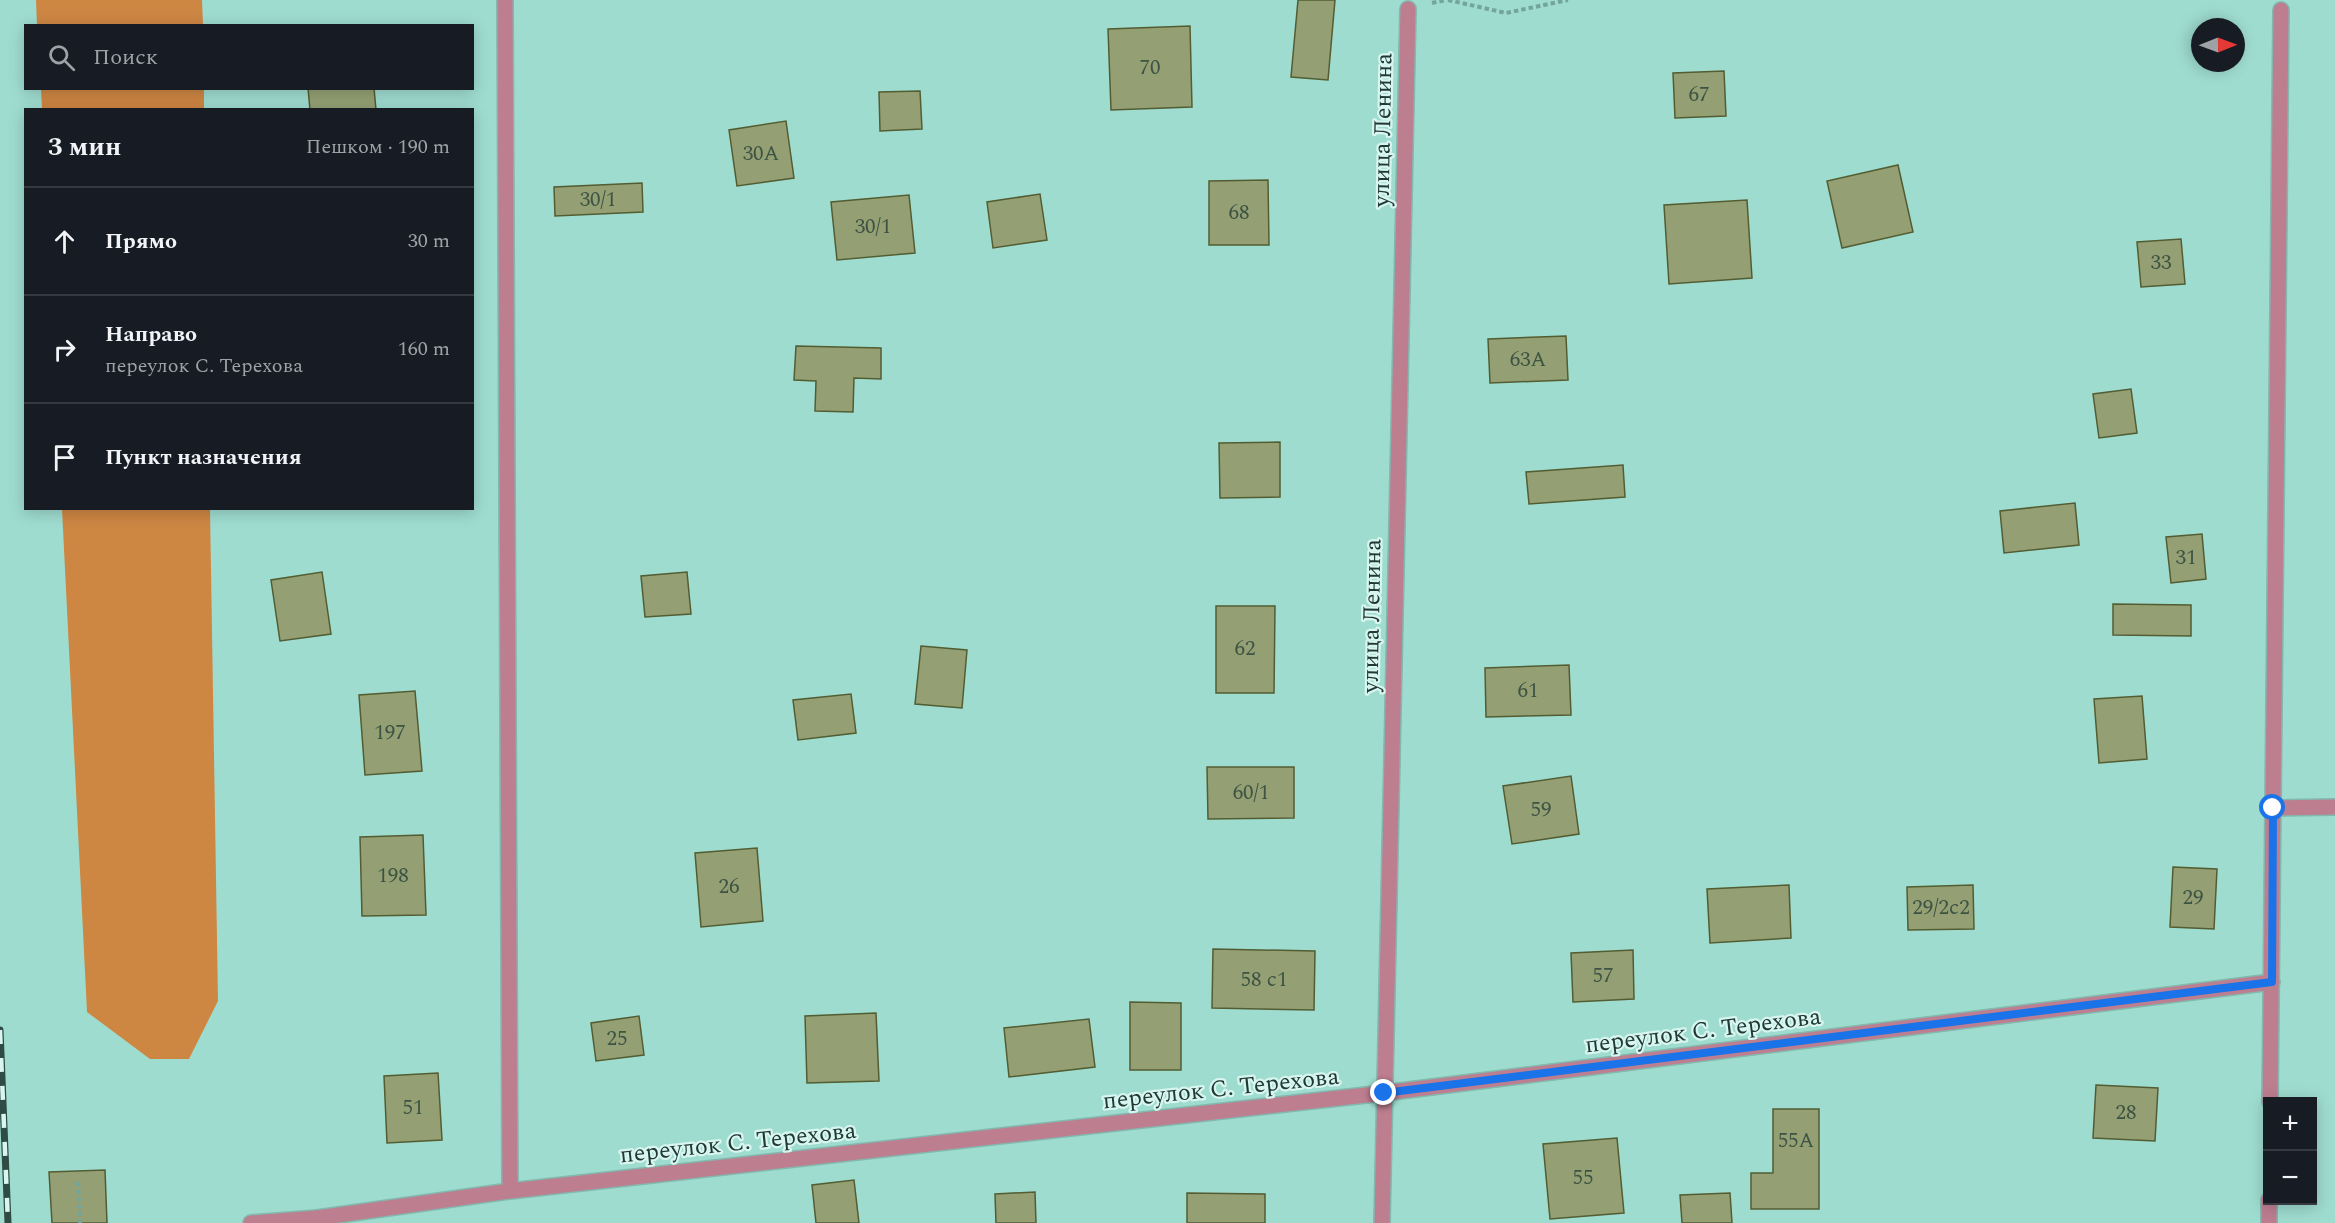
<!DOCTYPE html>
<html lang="ru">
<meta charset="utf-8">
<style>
:root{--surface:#171b24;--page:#20242c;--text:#f1f3f6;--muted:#9ea1a6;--line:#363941}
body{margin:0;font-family:Spectral,serif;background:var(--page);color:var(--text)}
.controls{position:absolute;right:18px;bottom:18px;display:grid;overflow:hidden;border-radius:0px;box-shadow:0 3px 15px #0003}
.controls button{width:54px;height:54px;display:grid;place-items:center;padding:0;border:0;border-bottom:2px solid var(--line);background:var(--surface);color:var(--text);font:30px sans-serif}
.compass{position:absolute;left:2191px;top:18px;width:54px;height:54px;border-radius:50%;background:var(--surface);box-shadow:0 3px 15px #0003;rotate:89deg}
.stop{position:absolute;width:18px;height:18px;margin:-14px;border:4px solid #1a73e8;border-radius:50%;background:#fff}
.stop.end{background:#1a73e8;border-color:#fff;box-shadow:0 2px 6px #0008}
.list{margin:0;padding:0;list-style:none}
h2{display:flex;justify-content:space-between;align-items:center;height:78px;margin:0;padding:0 24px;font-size:26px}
h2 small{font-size:20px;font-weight:400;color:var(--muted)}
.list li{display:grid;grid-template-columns:39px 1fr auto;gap:18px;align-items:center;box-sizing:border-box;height:108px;padding:0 24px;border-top:2px solid var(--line)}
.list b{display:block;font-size:22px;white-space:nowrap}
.list p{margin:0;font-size:20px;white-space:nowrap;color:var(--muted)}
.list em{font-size:20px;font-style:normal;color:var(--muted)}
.icon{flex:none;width:33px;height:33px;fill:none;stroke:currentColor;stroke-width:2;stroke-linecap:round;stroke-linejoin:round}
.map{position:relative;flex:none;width:2335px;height:1223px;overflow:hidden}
.search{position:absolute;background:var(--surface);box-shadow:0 3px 15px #0003;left:24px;top:24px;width:450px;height:66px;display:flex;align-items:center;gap:15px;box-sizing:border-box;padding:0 21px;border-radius:0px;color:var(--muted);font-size:22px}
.panel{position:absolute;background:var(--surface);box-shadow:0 3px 15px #0003;left:24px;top:108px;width:450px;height:402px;border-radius:0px}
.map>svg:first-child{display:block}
.forest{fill:#ce8643}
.building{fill:#94a073;stroke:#525d32;stroke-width:1.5}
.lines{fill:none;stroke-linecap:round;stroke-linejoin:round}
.lane-casing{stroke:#83b8ae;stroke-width:18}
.street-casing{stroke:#83b8ae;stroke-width:18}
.path{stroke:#74a59b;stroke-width:4;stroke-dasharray:4.5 3;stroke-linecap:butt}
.lane{stroke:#bd7e90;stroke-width:15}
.street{stroke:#bd7e90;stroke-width:15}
.rail-casing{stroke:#2e4b45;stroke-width:7}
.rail{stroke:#d8f6ef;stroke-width:4.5;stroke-dasharray:14;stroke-linecap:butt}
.route{stroke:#1a73e8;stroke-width:8}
.labels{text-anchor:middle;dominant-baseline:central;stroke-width:4.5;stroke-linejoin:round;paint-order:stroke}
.number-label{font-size:21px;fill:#3d5344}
.street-label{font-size:24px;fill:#203934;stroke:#d8f6ef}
</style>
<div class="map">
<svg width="2335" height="1223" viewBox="0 0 2335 1223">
<rect width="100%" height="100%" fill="#9fdcd0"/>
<path class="forest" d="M36,0H202L203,25H37Z
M41,89H204V109H42Z
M62,509H210L218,1001L189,1059H150L87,1012Z"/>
<path class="building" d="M1298,0H1335L1328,80L1291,77Z
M1190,26L1192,107L1111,110L1108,29Z
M1724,71L1726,116L1675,118L1673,73Z
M308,88H374L376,110H310Z
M920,91L922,129L880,131L879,92Z
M786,121L794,178L737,186L729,130Z
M1898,165L1913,232L1842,248L1827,181Z
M1268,180L1269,245H1209V181Z
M642,183L643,212L555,216L554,187Z
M1040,194L1047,240L993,248L987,202Z
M909,195L915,253L837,260L831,202Z
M1747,200L1752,278L1669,284L1664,205Z
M2181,239L2185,284L2141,287L2137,242Z
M1566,336L1568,380L1490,383L1488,339Z
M796,346L881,348V379L854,378L853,412L815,411L816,381L794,380Z
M2131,389L2137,433L2099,438L2093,394Z
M1280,442V497L1220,498L1219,443Z
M1623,465L1625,497L1529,504L1526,472Z
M2075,503L2079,545L2004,553L2000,511Z
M2202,534L2206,579L2171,583L2166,537Z
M322,572L331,634L280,641L271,580Z
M687,572L691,614L645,617L641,576Z
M2113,604L2191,605V636L2113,635Z
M1216,606H1275L1274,693H1216Z
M921,646L967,650L962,708L915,704Z
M1569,665L1571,715L1486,717L1485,668Z
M415,691L422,771L365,775L359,695Z
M851,694L856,733L798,740L793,700Z
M2142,696L2147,759L2099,763L2094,699Z
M1207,767H1294V818L1208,819Z
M1571,776L1579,834L1512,844L1503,786Z
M423,835L426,915L362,916L360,837Z
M757,848L763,921L701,927L695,853Z
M2173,867L2217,869L2214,929L2170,927Z
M1789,885L1791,938L1710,943L1707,889Z
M1973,885L1974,929L1908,930L1907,887Z
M1213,949L1315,951L1314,1010L1212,1008Z
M1633,950L1634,999L1573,1002L1571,953Z
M1130,1002L1181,1003V1070H1130Z
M876,1013L879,1081L807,1083L805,1016Z
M639,1016L644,1055L596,1061L591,1023Z
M1089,1019L1095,1067L1009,1077L1004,1028Z
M438,1073L442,1140L387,1143L384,1076Z
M2096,1085L2158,1088L2155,1141L2093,1138Z
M1773,1109H1819V1209H1751V1173H1773Z
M1617,1138L1624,1213L1550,1219L1543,1144Z
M105,1170L107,1223H52L49,1172Z
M854,1180L859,1223H816L812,1185Z
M1035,1192L1036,1223H996L995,1194Z
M1187,1193L1265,1194V1223H1187Z
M1730,1193L1732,1223H1682L1680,1195Z"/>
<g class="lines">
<g class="lane-casing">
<path id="lane" d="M251,1223L317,1218"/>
</g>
<g class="street-casing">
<path id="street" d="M505,0L510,1191
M2273,808L2335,807
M2270,1102L2281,10
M317,1223V1218L510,1191L1384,1093L2272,982
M1382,1223L1408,9
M2269,1223V1200"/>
</g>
<path class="path" d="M1448,0L1506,13L1568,0
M1432,3L1446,0
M78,1182L80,1223"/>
<use href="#lane" class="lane"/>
<use href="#street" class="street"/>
<g class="rail-casing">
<path id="rail" d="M0,1030L8,1223"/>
</g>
<use href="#rail" class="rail"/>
</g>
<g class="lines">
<path class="route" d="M1384,1093L2272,982L2273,808"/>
</g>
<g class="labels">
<g class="number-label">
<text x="1150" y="68">70</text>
<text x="1699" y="95">67</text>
<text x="761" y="154">30А</text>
<text x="598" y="200">30/1</text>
<text x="1239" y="213">68</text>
<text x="873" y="227">30/1</text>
<text x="2161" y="263">33</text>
<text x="1528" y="360">63А</text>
<text x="2186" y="558">31</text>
<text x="1245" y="649">62</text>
<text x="1528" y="691">61</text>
<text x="390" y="733">197</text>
<text x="1251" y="793">60/1</text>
<text x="1541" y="810">59</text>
<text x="393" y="876">198</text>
<text x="729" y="887">26</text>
<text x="2193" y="898">29</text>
<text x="1941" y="908">29/2с2</text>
<text x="1603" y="976">57</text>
<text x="1264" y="980">58 с1</text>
<text x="617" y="1039">25</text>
<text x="413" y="1108">51</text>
<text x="2126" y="1113">28</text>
<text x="1796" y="1141">55А</text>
<text x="1583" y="1178">55</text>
</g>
<g class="street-label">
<text transform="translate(1383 130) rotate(-89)">улица Ленина</text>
<text transform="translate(1372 616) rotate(-89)">улица Ленина</text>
<text transform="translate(1703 1031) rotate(-7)">переулок С. Терехова</text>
<text transform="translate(1221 1089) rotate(-6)">переулок С. Терехова</text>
<text transform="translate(738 1143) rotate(-6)">переулок С. Терехова</text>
</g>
</g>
</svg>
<div class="controls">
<button>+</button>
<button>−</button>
</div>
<svg class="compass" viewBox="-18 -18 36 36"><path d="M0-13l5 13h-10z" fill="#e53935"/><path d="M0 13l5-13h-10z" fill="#9ea1a6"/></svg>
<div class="stop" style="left:2273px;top:808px"></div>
<div class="stop end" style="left:1384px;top:1093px"></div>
<div class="search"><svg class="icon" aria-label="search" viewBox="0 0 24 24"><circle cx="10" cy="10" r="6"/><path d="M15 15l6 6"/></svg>Поиск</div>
<section class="panel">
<h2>3 мин<small>Пешком · 190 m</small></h2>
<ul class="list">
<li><svg class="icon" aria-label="ahead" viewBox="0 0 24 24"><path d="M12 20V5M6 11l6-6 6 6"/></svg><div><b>Прямо</b></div><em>30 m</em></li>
<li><svg class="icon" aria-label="right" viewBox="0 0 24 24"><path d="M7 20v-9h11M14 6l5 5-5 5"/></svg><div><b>Направо</b><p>переулок С. Терехова</p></div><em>160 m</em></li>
<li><svg class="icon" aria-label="arrive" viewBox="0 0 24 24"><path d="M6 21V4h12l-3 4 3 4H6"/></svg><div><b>Пункт назначения</b></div></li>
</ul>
</section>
</div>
